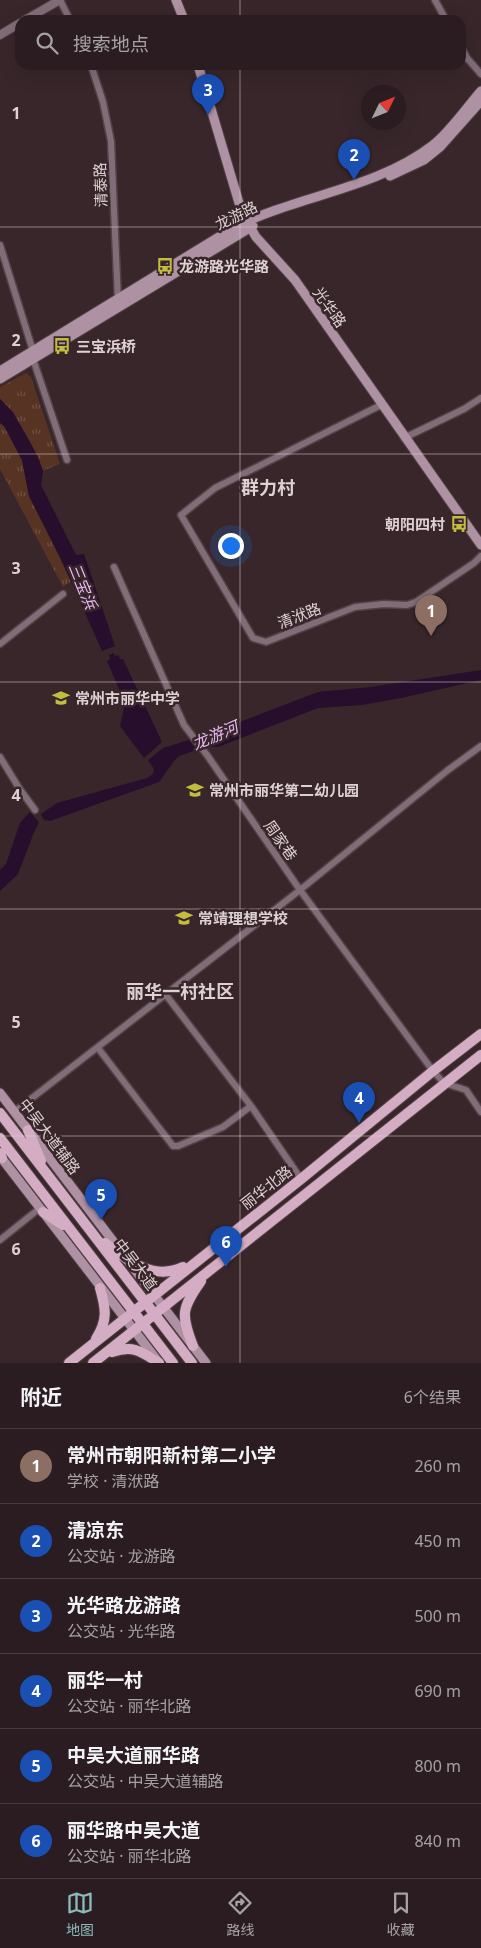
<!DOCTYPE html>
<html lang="zh">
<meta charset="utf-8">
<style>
:root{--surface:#2a1c20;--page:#322529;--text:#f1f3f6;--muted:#a5a1a5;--line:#463a3e;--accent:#8bbbb9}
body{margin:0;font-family:"Noto Sans","Noto Sans SC",sans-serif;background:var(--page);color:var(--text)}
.compass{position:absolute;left:361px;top:85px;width:45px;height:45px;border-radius:50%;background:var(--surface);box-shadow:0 5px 20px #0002;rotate:47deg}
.you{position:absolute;left:230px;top:545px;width:18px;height:18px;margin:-12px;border:4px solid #fff;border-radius:50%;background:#1a73e8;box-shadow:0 0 0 8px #1a73e833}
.badge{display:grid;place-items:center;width:32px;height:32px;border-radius:50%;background:var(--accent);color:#fff;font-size:16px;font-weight:700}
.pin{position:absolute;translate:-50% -41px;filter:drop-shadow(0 1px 2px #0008)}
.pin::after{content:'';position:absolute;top:26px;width:18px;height:15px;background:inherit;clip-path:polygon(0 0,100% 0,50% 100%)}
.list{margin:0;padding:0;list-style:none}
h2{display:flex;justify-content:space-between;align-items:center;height:65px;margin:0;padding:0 20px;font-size:21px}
h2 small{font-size:16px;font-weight:400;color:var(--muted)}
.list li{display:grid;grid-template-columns:32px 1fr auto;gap:15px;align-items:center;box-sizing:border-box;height:75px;padding:0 20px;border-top:1px solid var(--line)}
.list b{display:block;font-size:19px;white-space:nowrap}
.list p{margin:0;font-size:16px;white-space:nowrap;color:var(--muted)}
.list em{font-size:16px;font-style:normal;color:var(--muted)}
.icon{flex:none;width:28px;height:28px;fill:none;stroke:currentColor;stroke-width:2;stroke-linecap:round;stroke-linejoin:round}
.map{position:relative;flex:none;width:481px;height:1363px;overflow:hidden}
.search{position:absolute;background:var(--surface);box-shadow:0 5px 20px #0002;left:15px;right:15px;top:15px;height:55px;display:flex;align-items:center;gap:12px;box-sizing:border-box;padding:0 18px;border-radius:15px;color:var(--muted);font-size:19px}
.sheet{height:515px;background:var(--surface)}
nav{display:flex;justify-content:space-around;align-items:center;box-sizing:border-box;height:70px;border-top:1px solid var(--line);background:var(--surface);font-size:14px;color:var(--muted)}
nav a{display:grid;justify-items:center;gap:2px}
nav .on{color:var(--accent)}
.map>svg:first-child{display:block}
.grass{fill:url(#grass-tufts)}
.water{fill:#260e2c}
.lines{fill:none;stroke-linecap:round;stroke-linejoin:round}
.minor-casing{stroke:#524145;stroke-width:9}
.tertiary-casing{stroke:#524145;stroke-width:10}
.secondary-casing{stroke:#524145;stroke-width:11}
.primary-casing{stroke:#524145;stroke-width:12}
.minor{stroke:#806d78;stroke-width:6}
.tertiary{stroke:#806d78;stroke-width:8}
.secondary{stroke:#af91a4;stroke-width:9}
.primary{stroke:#d4adc5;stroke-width:10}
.grid{fill:none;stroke:#ddd1d4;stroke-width:1;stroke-opacity:0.55}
.labels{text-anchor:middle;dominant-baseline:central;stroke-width:5;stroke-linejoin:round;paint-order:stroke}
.street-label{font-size:15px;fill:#ddd1d4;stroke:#38262a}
.poi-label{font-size:15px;font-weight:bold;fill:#ddd1d4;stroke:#38262a;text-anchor:start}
.water-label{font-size:16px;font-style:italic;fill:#e7b8f2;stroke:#38262a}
.quarter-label{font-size:18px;font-weight:bold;fill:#ddd1d4;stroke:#38262a}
.grid-label{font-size:16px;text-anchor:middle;font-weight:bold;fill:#ddd1d4;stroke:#38262a;stroke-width:5;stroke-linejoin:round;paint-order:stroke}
</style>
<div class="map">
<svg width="481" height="1363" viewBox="0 0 481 1363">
<defs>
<pattern id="grass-tufts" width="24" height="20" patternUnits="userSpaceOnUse" patternTransform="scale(1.25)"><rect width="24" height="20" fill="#573324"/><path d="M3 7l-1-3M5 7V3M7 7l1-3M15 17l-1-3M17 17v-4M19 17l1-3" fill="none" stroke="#6f5043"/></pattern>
</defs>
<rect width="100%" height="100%" fill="#38262a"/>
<path class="grass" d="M26,373L31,377L60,464L43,471C34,445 19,419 0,399V387Z
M0,423L4,426L22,460L29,496L71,581L63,587L0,469Z"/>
<path class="water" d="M0,399L13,412L38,457L43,471L41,485L76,555L84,554L115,646L102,651L61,559L29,496L22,460L4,426L0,423Z
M113,653L115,656L118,655L120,659H123L162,742L144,758L120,726L124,708L119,689L107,661L110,659L109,655Z
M481,670V680L401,698L362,705L318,708L218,747H207L201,737L318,692L371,687Z
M189,740L197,750L179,756L174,761L159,782L50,821L44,820L41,814L57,803L147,778L153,774L154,769L148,760L163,748Z
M30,812L39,822L33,835L18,874L0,891V870L6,864L20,823Z"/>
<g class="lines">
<g class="minor-casing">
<path id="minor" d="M60,0L70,20
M435,0L446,20
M461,47L467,58L481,74
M91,65L103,102L111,141L118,301
M0,245L33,351V359L67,460
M381,405L215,488L181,515L253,638L266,642L355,607L384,604L407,605L416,602L474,563L481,556
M404,438L464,409L481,398
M114,567L184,725L207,755L300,890L433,1071L444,1083L466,1090L481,1112
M0,644L63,594
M0,757L19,788L35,810
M166,995L251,1106L301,1179
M98,1048L173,1146H178L223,1127L251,1106
M14,1112L300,890L448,770L481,746
M0,1240L40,1208"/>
</g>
<g class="tertiary-casing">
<path id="tertiary" d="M25,20L60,0
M0,35L20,23"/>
</g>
<g class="secondary-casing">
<path id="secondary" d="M176,0L184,20
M198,65L242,213L256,237L295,280L481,545
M390,176L424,160L440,147L481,101
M0,371L235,227C299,195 376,189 433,145C449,133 467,107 481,91
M0,379L253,226
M0,1093L206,1363
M0,1156L157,1360"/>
</g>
<g class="primary-casing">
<path id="primary" d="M0,1113L192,1363
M28,1130L41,1161
M0,1138L173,1363
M0,1153L2,1158
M43,1212L63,1225
M105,1243C128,1261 154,1281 183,1267
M96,1339C108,1320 106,1309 100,1288
M193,1346C181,1315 181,1309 201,1281
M112,1352C133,1345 141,1351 159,1363
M69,1363L301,1179L433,1071L481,1034
M93,1363L481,1055"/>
</g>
<use href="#minor" class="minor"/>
<use href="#tertiary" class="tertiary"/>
<use href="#secondary" class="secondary"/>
<use href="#primary" class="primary"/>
</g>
<path class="grid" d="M240,0V20M240,65V1363M0,227H481M0,454H481M0,682H481M0,909H481M0,1136H481"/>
<defs>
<g id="bus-bare" transform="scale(1.35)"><path d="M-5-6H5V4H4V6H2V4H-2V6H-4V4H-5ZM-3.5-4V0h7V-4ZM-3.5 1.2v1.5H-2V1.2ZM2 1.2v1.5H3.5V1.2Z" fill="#c2bd3f" stroke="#38262a" stroke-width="2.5" paint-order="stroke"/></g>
<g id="school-bare" transform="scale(1.35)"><path d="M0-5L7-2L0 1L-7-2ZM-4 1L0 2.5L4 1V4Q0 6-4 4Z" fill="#c2bd3f" stroke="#38262a" stroke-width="2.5" paint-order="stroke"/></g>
</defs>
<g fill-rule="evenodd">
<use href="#bus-bare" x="165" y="266"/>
<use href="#bus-bare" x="62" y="346"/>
<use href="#bus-bare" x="459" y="524"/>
<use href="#school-bare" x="61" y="698"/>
<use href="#school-bare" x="195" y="790"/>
<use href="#school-bare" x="184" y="918"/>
</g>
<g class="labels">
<g class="street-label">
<text transform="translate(100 185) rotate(-92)">清泰路</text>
<text transform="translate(236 215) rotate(-26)">龙游路</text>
<text transform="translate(330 307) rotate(55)">光华路</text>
<text transform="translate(299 615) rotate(-21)">清洑路</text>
<text transform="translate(281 840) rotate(55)">周家巷</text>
<text transform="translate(50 1136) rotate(53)">中吴大道辅路</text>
<text transform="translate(266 1187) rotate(-38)">丽华北路</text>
<text transform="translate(136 1264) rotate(53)">中吴大道</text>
</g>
<g class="poi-label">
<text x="179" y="266">龙游路光华路</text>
<text x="76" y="346">三宝浜桥</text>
<text x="445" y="524" text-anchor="end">朝阳四村</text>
<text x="75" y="698">常州市丽华中学</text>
<text x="209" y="790">常州市丽华第二幼儿园</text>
<text x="198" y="918">常靖理想学校</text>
</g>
<g class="water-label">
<text transform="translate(83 586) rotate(68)">三宝浜</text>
<text transform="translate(215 735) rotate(-23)">龙游河</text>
</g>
<g class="quarter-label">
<text x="268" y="487">群力村</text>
<text x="180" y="991">丽华一村社区</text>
</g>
</g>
<g class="grid-label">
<text x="16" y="119">1</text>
<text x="16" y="346">2</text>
<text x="16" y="574">3</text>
<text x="16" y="801">4</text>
<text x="16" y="1028">5</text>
<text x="16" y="1255">6</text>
</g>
</svg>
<svg class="compass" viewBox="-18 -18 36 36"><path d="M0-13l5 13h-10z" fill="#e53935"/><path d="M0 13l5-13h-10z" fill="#a5a1a5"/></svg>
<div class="you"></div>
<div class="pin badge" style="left:431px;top:636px;background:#8d6e63">1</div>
<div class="pin badge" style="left:354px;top:180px;background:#1a4fb4">2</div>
<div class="pin badge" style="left:208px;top:115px;background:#1a4fb4">3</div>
<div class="pin badge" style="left:359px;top:1123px;background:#1a4fb4">4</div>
<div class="pin badge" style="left:101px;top:1220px;background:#1a4fb4">5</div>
<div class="pin badge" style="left:226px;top:1267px;background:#1a4fb4">6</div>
<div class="search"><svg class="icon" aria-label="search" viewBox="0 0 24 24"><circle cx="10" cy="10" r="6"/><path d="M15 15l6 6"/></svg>搜索地点</div>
</div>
<section class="sheet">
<h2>附近<small>6个结果</small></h2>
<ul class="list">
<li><span class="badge" style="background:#8d6e63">1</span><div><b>常州市朝阳新村第二小学</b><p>学校 · 清洑路</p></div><em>260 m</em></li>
<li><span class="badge" style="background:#1a4fb4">2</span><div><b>清凉东</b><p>公交站 · 龙游路</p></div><em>450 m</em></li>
<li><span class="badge" style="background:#1a4fb4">3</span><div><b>光华路龙游路</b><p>公交站 · 光华路</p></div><em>500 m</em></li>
<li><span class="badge" style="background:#1a4fb4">4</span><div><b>丽华一村</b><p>公交站 · 丽华北路</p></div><em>690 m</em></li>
<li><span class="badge" style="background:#1a4fb4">5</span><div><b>中吴大道丽华路</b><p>公交站 · 中吴大道辅路</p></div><em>800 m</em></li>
<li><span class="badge" style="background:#1a4fb4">6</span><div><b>丽华路中吴大道</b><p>公交站 · 丽华北路</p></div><em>840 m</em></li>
</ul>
</section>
<nav>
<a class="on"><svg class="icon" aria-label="map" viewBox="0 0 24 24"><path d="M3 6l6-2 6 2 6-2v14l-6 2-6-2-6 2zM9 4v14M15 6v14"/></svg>地图</a>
<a><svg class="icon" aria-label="directions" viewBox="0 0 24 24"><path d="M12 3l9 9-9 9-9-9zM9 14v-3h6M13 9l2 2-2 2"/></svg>路线</a>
<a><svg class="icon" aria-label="saved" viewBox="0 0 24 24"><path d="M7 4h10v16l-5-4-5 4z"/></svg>收藏</a>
</nav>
